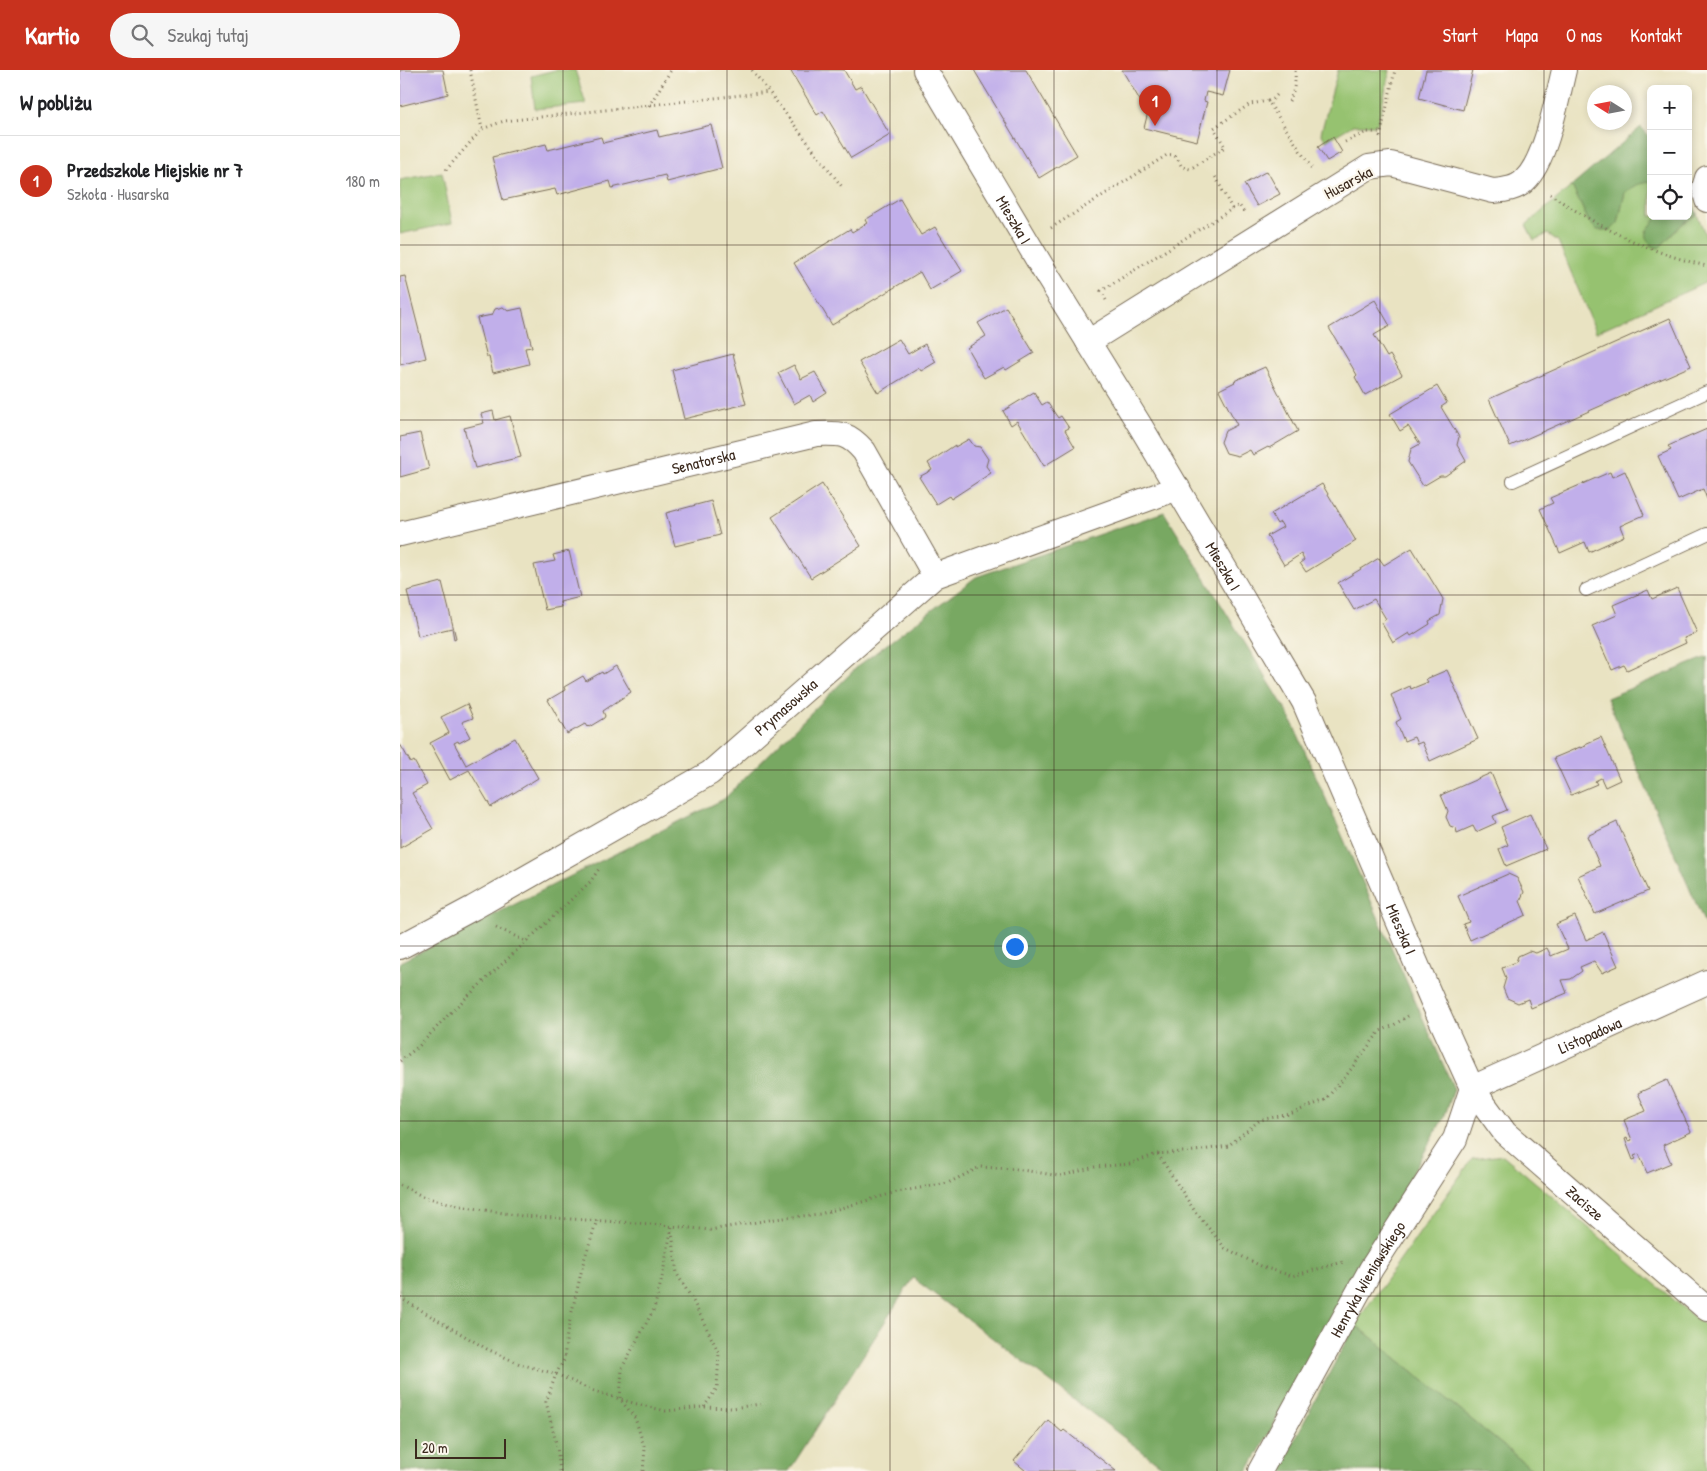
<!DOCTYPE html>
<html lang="pl">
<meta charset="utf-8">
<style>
:root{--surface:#fff;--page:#f6f6f6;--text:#202124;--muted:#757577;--line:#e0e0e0;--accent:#c8321e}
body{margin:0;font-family:"Patrick Hand",sans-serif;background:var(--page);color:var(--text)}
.controls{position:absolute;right:15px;top:15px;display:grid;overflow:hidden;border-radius:8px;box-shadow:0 2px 8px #0003}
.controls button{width:45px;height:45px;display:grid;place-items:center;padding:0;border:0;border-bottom:1px solid var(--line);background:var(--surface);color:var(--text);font:25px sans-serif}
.compass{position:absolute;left:1187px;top:15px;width:45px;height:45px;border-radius:50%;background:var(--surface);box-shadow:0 2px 8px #0003;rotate:281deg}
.scale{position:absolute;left:15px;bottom:12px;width:91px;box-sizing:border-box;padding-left:5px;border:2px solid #3b2a1e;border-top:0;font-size:14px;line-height:18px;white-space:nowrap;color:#3b2a1e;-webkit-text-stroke:4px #fbf7ec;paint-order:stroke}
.you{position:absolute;left:614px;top:876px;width:18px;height:18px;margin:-12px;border:4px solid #fff;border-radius:50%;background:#1a73e8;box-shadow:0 0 0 8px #1a73e833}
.badge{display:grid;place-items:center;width:32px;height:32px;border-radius:50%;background:var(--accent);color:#fff;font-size:16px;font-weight:700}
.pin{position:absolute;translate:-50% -41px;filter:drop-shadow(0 1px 2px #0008)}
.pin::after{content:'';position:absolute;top:26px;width:18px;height:15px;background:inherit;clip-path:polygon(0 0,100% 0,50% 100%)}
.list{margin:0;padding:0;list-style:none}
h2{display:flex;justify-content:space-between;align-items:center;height:65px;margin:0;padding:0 20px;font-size:21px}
h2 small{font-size:16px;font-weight:400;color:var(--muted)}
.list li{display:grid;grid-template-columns:32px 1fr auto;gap:15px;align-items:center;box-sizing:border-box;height:90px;padding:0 20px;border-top:1px solid var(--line)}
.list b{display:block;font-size:19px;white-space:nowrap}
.list p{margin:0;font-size:16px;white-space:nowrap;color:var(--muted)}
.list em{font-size:16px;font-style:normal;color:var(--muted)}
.icon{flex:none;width:28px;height:28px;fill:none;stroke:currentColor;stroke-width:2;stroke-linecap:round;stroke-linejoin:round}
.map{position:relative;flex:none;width:1307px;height:1401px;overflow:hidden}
header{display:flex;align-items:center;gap:30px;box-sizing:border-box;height:70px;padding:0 25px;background:var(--accent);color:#fff}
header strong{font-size:24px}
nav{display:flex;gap:28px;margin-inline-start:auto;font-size:18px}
.search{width:350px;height:45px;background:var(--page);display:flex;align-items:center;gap:12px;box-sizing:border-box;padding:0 18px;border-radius:28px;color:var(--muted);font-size:19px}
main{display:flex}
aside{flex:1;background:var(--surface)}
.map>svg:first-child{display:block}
.green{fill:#96c270;stroke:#687647}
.forest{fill:#78a862;stroke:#5a6940}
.building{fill:#c1afea}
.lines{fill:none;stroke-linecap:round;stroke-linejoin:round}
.lane-casing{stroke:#786b57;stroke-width:14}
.street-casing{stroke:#786b57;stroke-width:26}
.path{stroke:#786b57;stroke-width:3;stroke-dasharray:1 4;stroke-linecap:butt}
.lane{stroke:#fff;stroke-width:12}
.street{stroke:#fff;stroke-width:24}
.grid{fill:none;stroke:#3b2a1e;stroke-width:1;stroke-opacity:0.55}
.labels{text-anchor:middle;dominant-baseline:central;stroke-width:4.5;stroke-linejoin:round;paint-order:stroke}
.street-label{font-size:16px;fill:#3b2a1e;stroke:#fbf7ec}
</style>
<header>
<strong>Kartio</strong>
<div class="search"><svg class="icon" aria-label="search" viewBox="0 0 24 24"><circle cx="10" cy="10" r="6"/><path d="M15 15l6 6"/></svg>Szukaj tutaj</div>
<nav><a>Start</a><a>Mapa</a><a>O nas</a><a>Kontakt</a></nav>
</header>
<main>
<aside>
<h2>W pobliżu<small></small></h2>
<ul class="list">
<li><span class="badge">1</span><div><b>Przedszkole Miejskie nr 7</b><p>Szkoła · Husarska</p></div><em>180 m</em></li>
</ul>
</aside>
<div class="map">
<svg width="1307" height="1401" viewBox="0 0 1307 1401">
<rect width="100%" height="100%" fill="#fbf7ec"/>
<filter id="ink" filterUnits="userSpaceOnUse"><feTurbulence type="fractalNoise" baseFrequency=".02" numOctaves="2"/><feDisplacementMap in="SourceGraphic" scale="10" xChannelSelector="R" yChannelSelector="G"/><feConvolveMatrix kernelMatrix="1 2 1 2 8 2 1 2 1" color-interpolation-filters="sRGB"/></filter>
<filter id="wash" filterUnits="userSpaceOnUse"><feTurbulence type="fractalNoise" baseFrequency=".0096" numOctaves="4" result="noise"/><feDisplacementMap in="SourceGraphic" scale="20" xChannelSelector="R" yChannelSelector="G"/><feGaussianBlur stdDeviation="1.12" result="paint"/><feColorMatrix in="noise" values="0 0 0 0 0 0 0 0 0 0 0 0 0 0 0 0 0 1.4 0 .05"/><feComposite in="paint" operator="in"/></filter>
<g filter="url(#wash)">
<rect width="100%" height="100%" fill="#e9e3c2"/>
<path class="green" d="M155,0H175L186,34L135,39L131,6Z
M938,0H990L977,55H953L926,71L921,63Z
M42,102L52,153L0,164V110Z
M1251,111V146H1259L1246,161L1259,178L1282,154L1297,144L1307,169V212L1196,262L1158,171L1148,164L1134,170L1126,155L1172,116L1189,152H1218L1225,122L1236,114Z
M1103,1085L1307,1258V1401H1134L955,1254L1072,1089Z"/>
<path class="forest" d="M1241,57L1251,68V111L1236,115L1225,122L1218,153L1211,160H1197L1189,152L1172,116Z
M1288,123L1297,144L1282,154L1259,178L1252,176C1241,162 1249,158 1259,146H1288Z
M764,442L888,643L1054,1019L1045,1045L848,1401H768L513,1208L389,1401H0V892L324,729L458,596L576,507Z
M1307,587V859L1207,628Z
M955,1254L1134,1401H884L880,1398Z"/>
<g id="blocks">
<path class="building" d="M0,0H43L48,24L0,36Z
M390,0H444L455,19L461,16L490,65L451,88L423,41L417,45Z
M574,0H626L677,85L639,108Z
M722,0H830L823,26L806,22L804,31L807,32L797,71L744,58L750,34L741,32Z
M1026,0H1073L1063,40L1019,28Z
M311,55L322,98L267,112L265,105L212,118L210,111L157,125L155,119L103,130L92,87L146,74L148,80L201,67L203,73L257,60L259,67Z
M933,67L942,82L927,91L918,77Z
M867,101L880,124L857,136L844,114Z
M500,129L521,165L535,157L562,201L530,220L520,202L432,255L394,193L450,159L452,162L467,153L465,150Z
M5,206L26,288L0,295V207Z
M975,230L990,256L974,265L987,287L990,285L1002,305L965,325L955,307L957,305L929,258Z
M103,237L108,241L122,238L132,277L125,278L129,294L93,303L89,287H87L77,248L92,245L95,239Z
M606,237L634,283L606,300L604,297L584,308L567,278L586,266L578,253Z
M1270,248L1291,296L1110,376L1089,329Z
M499,269L508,284L525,274L536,292L521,301L519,298L478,323L459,292Z
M333,284L346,334L284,349L272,300Z
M394,295L401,309L415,302L427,323L413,332L410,325L394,334L378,303Z
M865,297L898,361L869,378L868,377L853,385L850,380L838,386L826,383L821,372L825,361L837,355L819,320L835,312L834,311Z
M1037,316L1047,333L1041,337L1059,367L1057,375L1066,391L1045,406H1040L1023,416L1008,392L1011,379L1020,374L1008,356L1000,361L990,344Z
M634,322L642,335L647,332L658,348L661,346L669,358L665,360L675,377L644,396L617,351L611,355L603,341Z
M93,341L95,350L110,346L121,387L75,398L64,358L84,353L81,344Z
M1307,359V429L1303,419L1278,430L1258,386L1271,380L1268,376Z
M20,363L29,399L0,407V367Z
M569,369L574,376L580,377L588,389L586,396L591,403L551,429L549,426L536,434L519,407L532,400L528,393L555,375V377Z
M1225,401L1244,445L1220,456L1224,466L1189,482L1185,472L1160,483L1140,439L1153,433L1150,428L1210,402L1212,407Z
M422,414L461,476L411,508L372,447Z
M922,414L956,471L906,502L900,493L904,490L901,484L884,495L867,466L883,457L880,452L877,454L871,444Z
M311,431L320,465L275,476L266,443Z
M1012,478L1043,529L1040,545L1029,551L1030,554L1011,566L1009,563L993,573L981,552L986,549L974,529L954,540L938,513L979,488L984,495Z
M169,481L180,527L160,532L161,537L145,540L134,495L155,491L153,485Z
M42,512L56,568L54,569L52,558L18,566L7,521Z
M1277,518L1297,563L1284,568L1286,573L1227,600L1224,595L1212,600L1192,556L1217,545L1213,535L1248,520L1252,529Z
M216,596L231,622L203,641L205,646L204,648L189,657L188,656L187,657L185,654L167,664L148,630L165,620L164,617L183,606L186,611L202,602L203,604Z
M1047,600L1078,669L1030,691L1022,672L1017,674L1014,667L1004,671L996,652L1001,649L991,625L1010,616L1011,619L1028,612L1026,609Z
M67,634L73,648L62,652L70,667L59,673L58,671L54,673L66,695L115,668L138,708L91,737L69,700L50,710L30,673L49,663L41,647Z
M1201,667L1220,710L1205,717L1201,708L1195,711L1197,714L1171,725L1154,688L1180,677V678L1186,676L1185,674Z
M0,674L11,693L14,691L27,715L12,723L33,759L0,778Z
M1091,703L1107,740L1093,746L1096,753L1076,762L1073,756L1057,763L1056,758L1050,756L1046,747L1048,741L1041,725Z
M1130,744L1146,779L1106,796L1099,779L1108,775L1101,757Z
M1217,752L1248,821L1195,844L1178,806L1200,796L1187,766Z
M1108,804L1117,808L1124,822L1120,831L1126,845L1070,870L1063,854L1069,852L1058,826Z
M1175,846L1186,870L1203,862L1218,896L1202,903L1194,891L1180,897L1182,901L1171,909L1162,910L1167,923L1131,938L1128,929L1118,933L1107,928L1103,918L1106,908L1102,898L1116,892L1118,886L1129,881L1136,883L1147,878L1151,886L1168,879L1156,854Z
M1267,1010L1291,1062L1263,1075L1271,1093L1247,1103L1239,1084L1234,1086L1236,1089L1233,1090L1225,1069L1227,1068L1228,1071L1232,1070L1224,1050L1246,1041L1238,1023Z
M648,1350L662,1362L664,1360L716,1401H626L614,1391Z"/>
</g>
</g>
<g filter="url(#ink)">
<use href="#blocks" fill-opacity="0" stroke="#786b57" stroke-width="1"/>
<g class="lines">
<g class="lane-casing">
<path id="lane" d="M1113,411L1307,322
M1186,520L1307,464"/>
</g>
<g class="street-casing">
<g id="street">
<path id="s1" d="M525,0L648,207L741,357L904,632L1032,930L1072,1018L1105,1063L1307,1239"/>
<path d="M1307,108L1304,118L1307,130"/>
<path d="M688,272L969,97L991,94L1093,121C1104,120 1117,119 1125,110C1146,90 1157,29 1164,0"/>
<path id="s2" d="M0,464L416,364C441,363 448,363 464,381L535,506"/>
<path id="s3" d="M0,877L73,838L310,703L535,506L778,418"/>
<path id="s4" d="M1072,1018L1307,912"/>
<path id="s5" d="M860,1401L971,1199L1055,1069L1072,1018"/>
</g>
</g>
<path class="path" d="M70,0L82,59
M352,0L443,118
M868,31L873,29L879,23
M889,31C894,22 896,11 895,0
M249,36L271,0
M980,67L995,0
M945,72L967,62H980
M46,100L82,59L104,51L369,22
M1150,124C1198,157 1250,183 1307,196
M832,139L839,135L844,142
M651,158L767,85C776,83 778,90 782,97L790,99L825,77L814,58L850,34L868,31L912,99
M706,230L701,221L832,139L814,104
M96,857L127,872
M0,991L19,976L53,940L190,812L199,799
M758,1084L794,1140L825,1178L863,1197L892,1206L943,1192
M0,1115L24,1127L66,1137L122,1146L252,1154L310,1160L375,1149L420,1144L497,1122L548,1113L580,1097L616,1099L660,1106L695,1097L729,1094L757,1084L795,1081L828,1076L860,1050L890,1044L925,1030L945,1007L980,961L992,956L1008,946
M272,1161L277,1204L292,1229L319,1283L317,1318L304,1337
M0,1228L87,1279L120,1294L156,1304L191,1320L233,1333L266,1341L303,1337L333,1338L360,1334
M160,1401L157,1377L146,1332L156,1304L164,1290L167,1263L184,1190L197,1150
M243,1401L245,1379L235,1348L220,1329L222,1298L254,1239L262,1208L272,1156"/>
<use href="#lane" class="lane"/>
<use href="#street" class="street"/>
</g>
</g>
<path class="grid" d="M163,0V1401M327,0V1401M490,0V1401M654,0V1401M817,0V1401M980,0V1401M1144,0V1401M0,175H1307M0,350H1307M0,525H1307M0,700H1307M0,876H1307M0,1051H1307M0,1226H1307"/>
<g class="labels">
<g class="street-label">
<text transform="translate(948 112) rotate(-28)">Husarska</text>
<text stroke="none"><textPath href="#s1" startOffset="174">Mieszka I</textPath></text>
<text stroke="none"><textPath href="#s2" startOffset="312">Senatorska</textPath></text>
<text stroke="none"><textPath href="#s1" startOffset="579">Mieszka I</textPath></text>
<text stroke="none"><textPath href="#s3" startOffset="456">Prymasowska</textPath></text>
<text stroke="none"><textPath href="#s1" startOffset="984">Mieszka I</textPath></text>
<text stroke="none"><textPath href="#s4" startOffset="129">Listopadowa</textPath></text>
<text stroke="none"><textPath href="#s1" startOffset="1320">Zacisze</textPath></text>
<text stroke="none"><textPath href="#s5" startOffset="220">Henryka Wieniawskiego</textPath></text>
</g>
</g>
</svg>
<div class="controls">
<button>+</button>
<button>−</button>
<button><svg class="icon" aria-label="locate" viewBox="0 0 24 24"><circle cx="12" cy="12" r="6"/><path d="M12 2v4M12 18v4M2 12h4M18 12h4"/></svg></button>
</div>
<svg class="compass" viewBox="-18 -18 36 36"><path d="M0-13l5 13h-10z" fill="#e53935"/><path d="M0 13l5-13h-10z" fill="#757577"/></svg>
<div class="scale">20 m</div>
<div class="you"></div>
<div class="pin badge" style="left:755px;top:56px">1</div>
</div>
</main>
